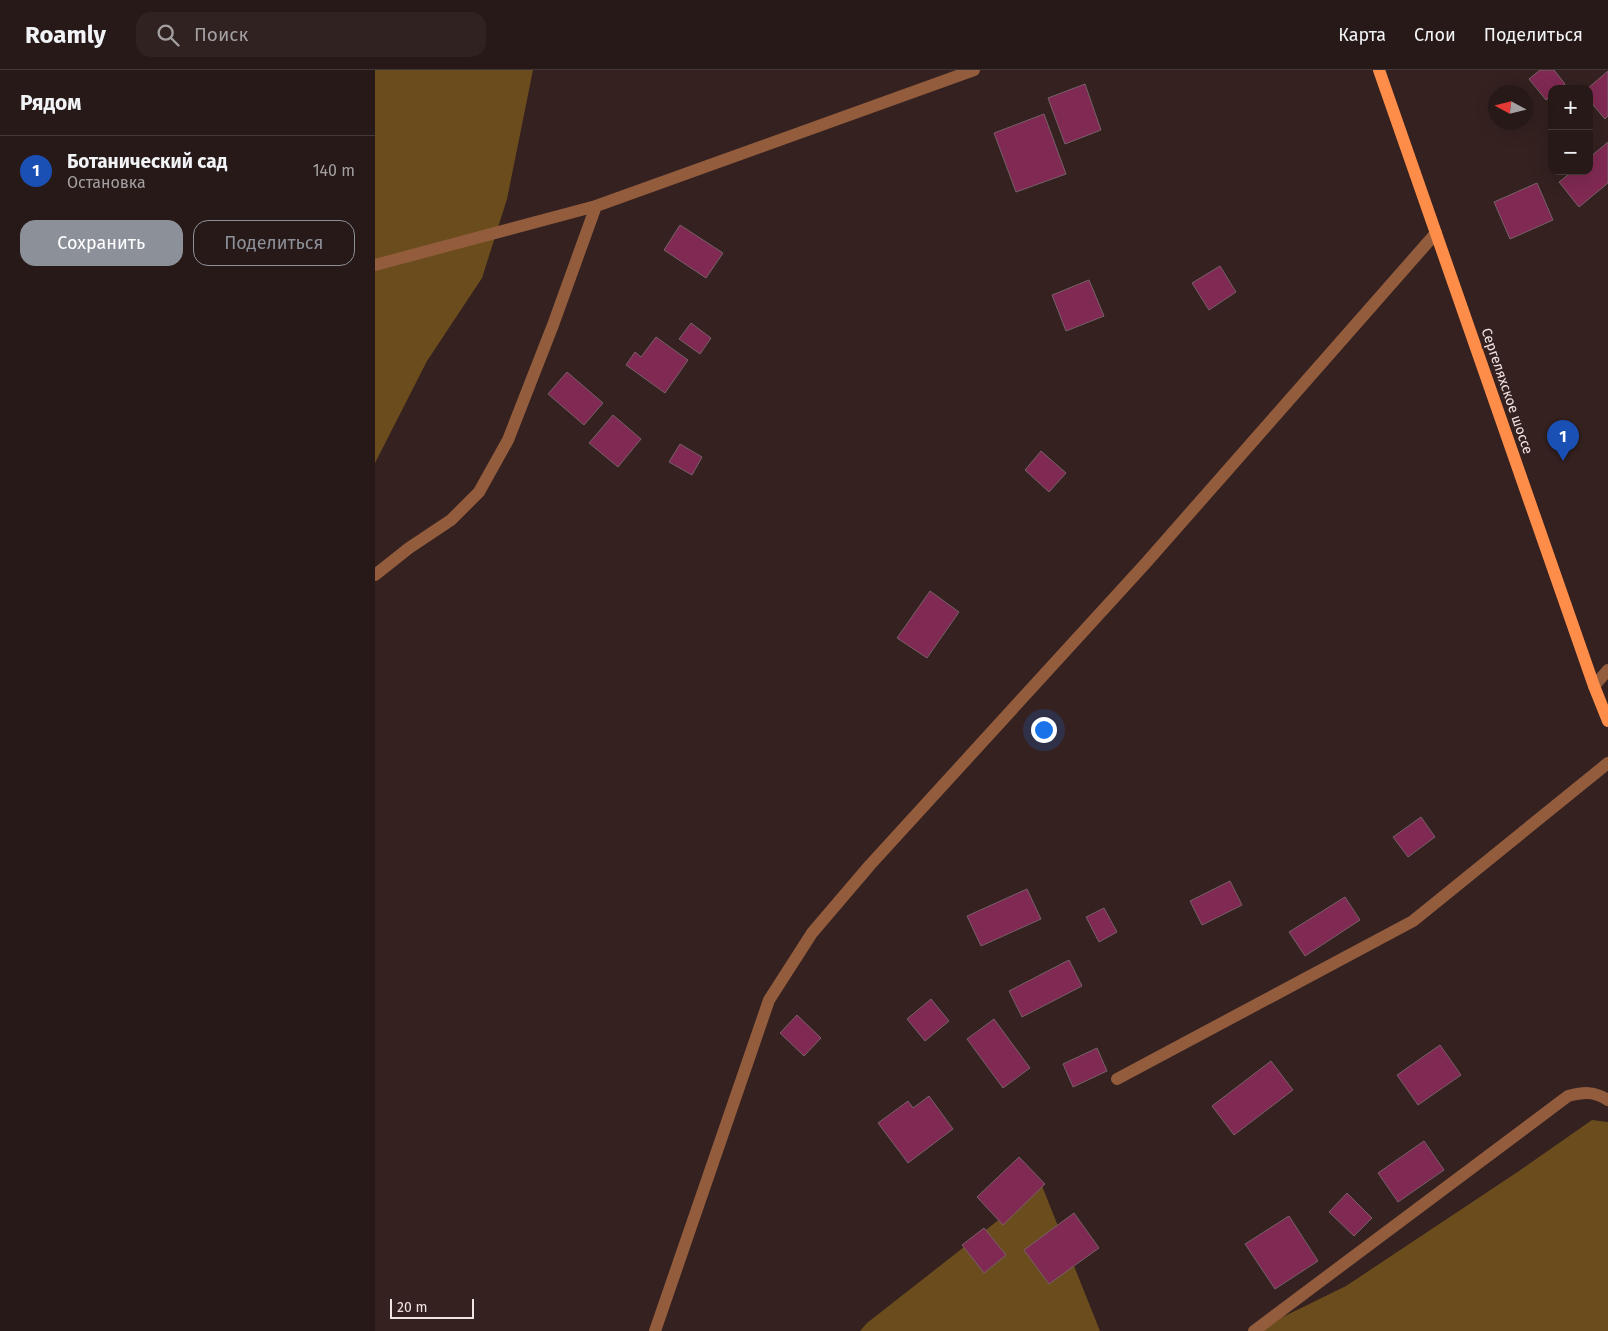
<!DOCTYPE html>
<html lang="ru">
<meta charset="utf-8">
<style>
:root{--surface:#271918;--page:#2f2221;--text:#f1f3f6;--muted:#a4a0a2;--line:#433837;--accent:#8c9099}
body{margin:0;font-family:"Fira Sans",sans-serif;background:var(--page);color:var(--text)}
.controls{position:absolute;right:15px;top:15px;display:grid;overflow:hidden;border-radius:10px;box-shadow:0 5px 20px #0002}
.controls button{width:45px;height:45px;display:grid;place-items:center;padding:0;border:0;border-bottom:1px solid var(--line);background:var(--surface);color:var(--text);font:25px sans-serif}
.compass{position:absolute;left:1113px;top:15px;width:45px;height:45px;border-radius:50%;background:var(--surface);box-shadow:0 5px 20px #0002;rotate:277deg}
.scale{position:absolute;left:15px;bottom:12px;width:84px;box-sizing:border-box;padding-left:5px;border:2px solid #f0e3e2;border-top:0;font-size:14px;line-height:18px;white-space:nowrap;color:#f0e3e2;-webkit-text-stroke:4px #342120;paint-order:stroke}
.you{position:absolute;left:668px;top:659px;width:18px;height:18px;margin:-12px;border:4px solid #fff;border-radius:50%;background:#1a73e8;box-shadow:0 0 0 8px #1a73e833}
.badge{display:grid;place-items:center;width:32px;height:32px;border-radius:50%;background:var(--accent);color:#fff;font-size:16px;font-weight:700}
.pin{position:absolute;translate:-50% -41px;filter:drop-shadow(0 1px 2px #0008)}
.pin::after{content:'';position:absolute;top:26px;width:18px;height:15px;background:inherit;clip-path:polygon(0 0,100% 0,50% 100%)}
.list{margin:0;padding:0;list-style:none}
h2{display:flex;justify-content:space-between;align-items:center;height:65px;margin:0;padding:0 20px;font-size:21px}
h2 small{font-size:16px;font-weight:400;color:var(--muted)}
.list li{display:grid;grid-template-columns:32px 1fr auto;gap:15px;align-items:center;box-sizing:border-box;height:70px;padding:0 20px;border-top:1px solid var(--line)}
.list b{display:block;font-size:19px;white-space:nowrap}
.list p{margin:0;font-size:16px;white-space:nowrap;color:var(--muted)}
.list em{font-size:16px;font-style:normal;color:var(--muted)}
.actions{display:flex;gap:10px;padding:15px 20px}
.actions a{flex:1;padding:11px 0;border:1px solid var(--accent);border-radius:15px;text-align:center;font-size:18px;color:var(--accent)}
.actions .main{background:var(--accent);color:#fff}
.icon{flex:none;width:28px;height:28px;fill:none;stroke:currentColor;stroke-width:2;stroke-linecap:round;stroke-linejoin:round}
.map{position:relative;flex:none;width:1233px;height:1261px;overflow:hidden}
header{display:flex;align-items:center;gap:30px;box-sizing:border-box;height:70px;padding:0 25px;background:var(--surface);border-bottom:1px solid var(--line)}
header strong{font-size:24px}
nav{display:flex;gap:28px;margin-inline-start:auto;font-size:18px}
.search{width:350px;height:45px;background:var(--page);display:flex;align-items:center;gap:12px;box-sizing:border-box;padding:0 18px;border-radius:15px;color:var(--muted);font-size:19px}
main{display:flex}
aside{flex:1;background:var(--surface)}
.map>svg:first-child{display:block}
.forest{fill:#6b4d1d}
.building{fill:#802952;stroke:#776169}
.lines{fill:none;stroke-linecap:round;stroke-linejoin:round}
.minor{stroke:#925c3d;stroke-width:12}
.major{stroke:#fe8d4a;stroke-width:12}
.labels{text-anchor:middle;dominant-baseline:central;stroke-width:4.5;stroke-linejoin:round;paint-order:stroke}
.street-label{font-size:14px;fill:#f0e3e2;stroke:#342120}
</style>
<header>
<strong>Roamly</strong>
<div class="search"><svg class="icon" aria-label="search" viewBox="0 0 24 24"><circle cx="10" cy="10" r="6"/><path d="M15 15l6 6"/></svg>Поиск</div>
<nav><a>Карта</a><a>Слои</a><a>Поделиться</a></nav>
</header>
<main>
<aside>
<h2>Рядом<small></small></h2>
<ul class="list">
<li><span class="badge" style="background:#1a4fb4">1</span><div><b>Ботанический сад</b><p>Остановка</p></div><em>140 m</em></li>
</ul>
<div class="actions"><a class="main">Сохранить</a><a>Поделиться</a></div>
</aside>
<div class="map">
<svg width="1233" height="1261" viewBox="0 0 1233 1261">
<rect width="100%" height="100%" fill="#342120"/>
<path class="forest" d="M0,0H158L132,129L107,208L52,291L0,393Z
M1217,1050L1233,1052V1261H879L971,1216L1144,1101Z
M667,1116L725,1261H485L492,1253Z"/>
<path class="building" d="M1165,0H1179L1190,14L1184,19H1177V25L1171,30L1154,9Z
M1233,1V46L1230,49L1214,30V19H1212Z
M710,14L726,60L690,74L673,28Z
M669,44L691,104L641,122L619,63Z
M1233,72V113L1204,137L1184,112L1198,101H1214V88Z
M1162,113L1178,150L1135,169L1119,132Z
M305,155L348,183L331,208L289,180Z
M845,196L861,222L834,240L817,213Z
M714,210L729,246L691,261L677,225Z
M316,253L336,268L325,284L304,269Z
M281,267L313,290L290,323L251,295L260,282L266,287Z
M192,302L228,333L209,355L173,324Z
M238,345L266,369L243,397L214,373Z
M305,374L327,387L317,405L294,392Z
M666,381L691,403L674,422L650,400Z
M555,521L584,542L552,588L522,568Z
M1046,747L1060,767L1033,787L1018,767Z
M855,811L867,835L827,855L815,831Z
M652,819L666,849L606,876L592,846Z
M970,827L985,850L930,886L914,862Z
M729,838L742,862L724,872L711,847Z
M694,890L707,916L647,947L634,921Z
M556,929L574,951L550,971L532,949Z
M422,945L446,968L429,986L405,963Z
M619,949L655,998L628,1018L592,969Z
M1065,975L1086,1005L1043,1035L1022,1005Z
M722,978L732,1001L698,1017L688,994Z
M896,991L918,1020L859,1065L837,1036Z
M554,1026L578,1059L533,1093L503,1053L533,1031L538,1038Z
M1049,1071L1069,1100L1023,1132L1003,1103Z
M644,1087L670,1114L628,1155L602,1127Z
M972,1123L997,1148L979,1166L954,1142Z
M699,1143L724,1178L674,1214L649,1180Z
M914,1146L943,1191L900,1219L870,1174Z
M609,1158L631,1185L609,1203L587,1175Z"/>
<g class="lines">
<path class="minor" d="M0,195L221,136
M0,505L34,478L76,450L104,422L133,370L178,255L221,136L599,0
M1219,616L1233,600
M742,1009L1038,851L1233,693
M280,1261L394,930L437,863L495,795L770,494L1061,163
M879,1261L1193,1026C1209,1022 1218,1021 1233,1030"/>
<path class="major" d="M1004,0L1219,616L1233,651"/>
</g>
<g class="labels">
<g class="street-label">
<text transform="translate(1132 321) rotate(71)">Сергеляхское шоссе</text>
</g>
</g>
</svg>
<div class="controls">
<button>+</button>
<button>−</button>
</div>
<svg class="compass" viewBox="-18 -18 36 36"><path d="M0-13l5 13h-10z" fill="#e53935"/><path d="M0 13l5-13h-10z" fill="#a4a0a2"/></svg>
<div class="scale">20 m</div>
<div class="you"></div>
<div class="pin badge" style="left:1188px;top:391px;background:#1a4fb4">1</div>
</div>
</main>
